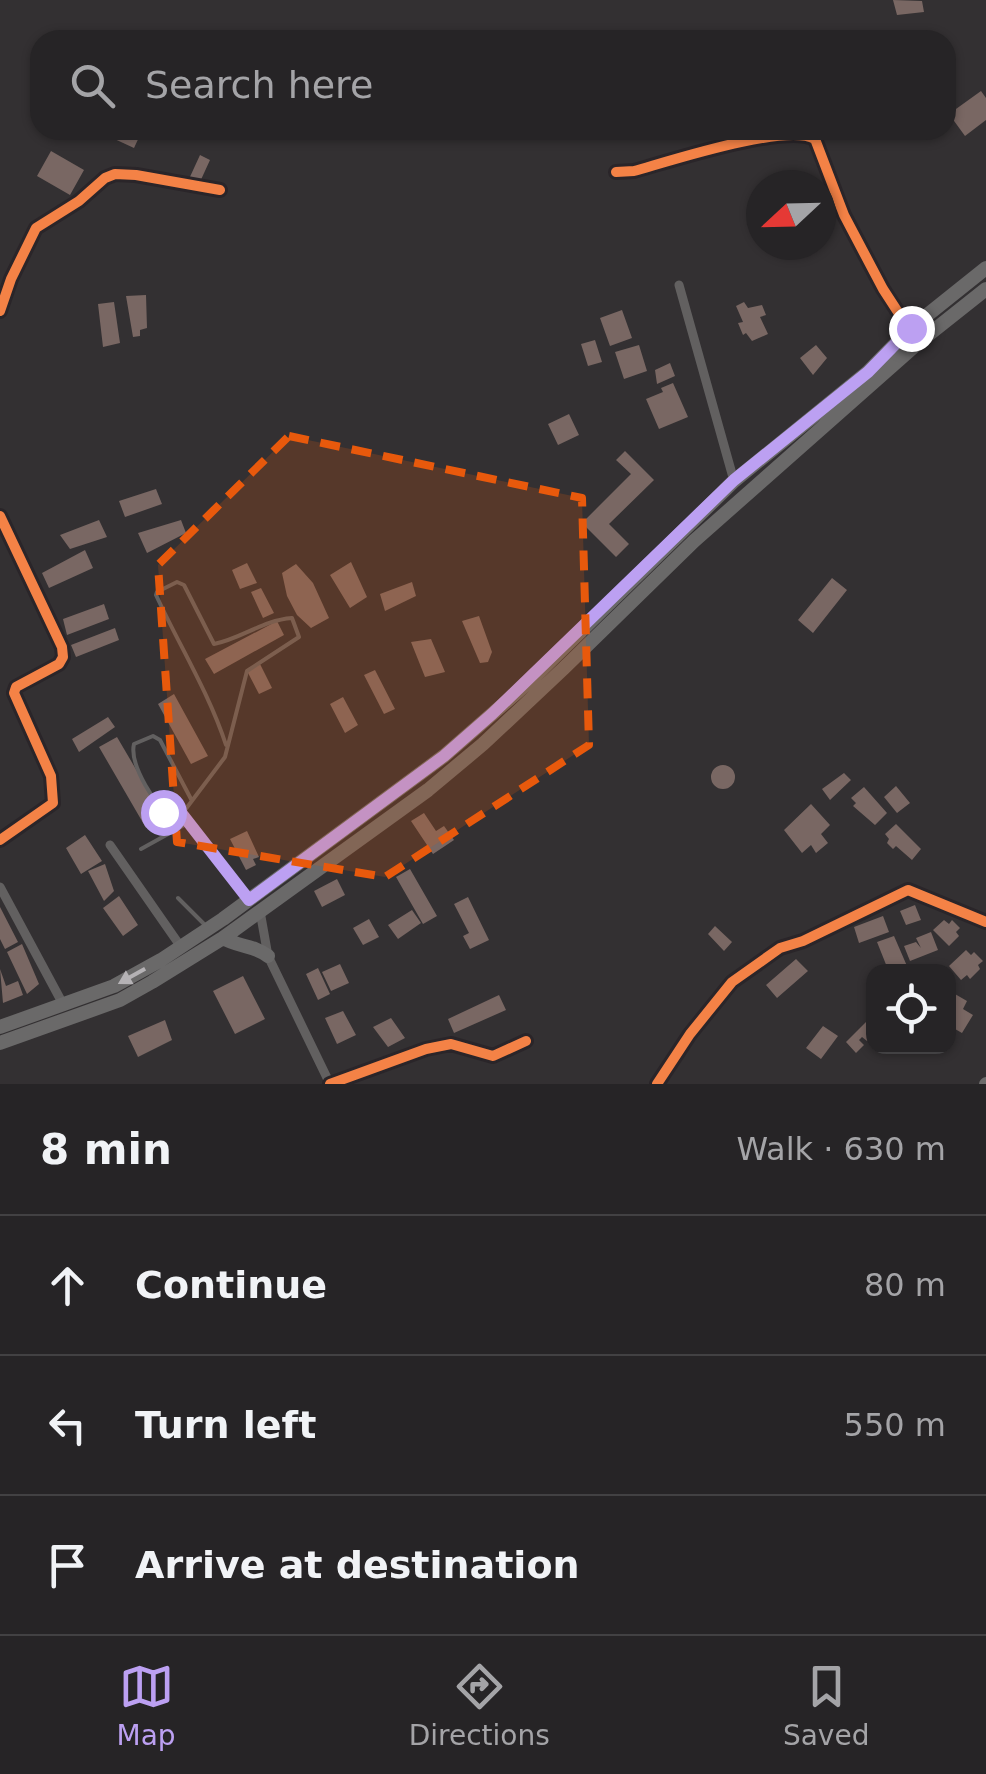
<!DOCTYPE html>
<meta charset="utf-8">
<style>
:root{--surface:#262426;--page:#323032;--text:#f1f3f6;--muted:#a4a4a7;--line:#424143;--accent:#bca0f2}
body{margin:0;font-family:"DejaVu Sans",sans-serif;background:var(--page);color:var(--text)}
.controls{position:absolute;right:30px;bottom:30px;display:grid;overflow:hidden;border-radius:20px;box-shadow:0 2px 8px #0004}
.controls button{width:90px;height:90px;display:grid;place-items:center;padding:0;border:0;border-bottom:2px solid var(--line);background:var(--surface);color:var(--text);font:50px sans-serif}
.compass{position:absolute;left:746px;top:170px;width:90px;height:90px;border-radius:50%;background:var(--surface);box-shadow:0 2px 8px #0004;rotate:248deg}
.stop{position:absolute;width:30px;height:30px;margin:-22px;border:8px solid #bca0f2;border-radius:50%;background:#fff}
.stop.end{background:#bca0f2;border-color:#fff;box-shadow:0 2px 10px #0008}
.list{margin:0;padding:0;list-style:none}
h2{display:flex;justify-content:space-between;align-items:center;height:130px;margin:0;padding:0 40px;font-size:42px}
h2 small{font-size:32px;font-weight:400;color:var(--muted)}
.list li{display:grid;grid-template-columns:65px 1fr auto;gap:30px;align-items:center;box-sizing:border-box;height:140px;padding:0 40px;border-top:2px solid var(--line)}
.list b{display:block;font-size:38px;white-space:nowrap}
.list em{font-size:32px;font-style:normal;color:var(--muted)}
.icon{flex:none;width:55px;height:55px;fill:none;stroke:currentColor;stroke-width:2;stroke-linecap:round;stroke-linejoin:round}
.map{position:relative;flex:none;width:986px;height:1084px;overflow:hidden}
.search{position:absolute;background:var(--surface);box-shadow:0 2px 8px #0004;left:30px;right:30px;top:30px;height:110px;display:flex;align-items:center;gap:25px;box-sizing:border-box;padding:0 35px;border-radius:30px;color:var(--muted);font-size:38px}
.sheet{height:550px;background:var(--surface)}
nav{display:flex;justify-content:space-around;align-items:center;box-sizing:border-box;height:140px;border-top:2px solid var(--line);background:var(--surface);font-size:28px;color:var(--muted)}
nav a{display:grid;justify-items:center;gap:5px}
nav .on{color:var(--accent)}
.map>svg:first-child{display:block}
.building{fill:#796763}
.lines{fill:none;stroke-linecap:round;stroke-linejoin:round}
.service{stroke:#626060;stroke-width:4}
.minor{stroke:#626060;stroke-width:9}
.secondary{stroke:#6c6b6b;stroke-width:12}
.primary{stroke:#6a6969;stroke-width:14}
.cycleway-casing{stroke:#2a2529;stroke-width:16}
.cycleway{stroke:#f48246;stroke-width:10}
.oneway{fill:#b5b2b5}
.route{stroke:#bca0f2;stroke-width:12}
.marked{fill:#e8590c;fill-opacity:0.2;stroke:#e8590c;stroke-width:8;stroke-dasharray:20 12;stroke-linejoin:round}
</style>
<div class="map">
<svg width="986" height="1084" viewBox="0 0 986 1084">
<rect width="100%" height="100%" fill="#333032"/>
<path class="building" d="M893,0L922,1L924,12L897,15Z
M981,91L986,98V120L965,136L949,114Z
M95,130H133L141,133L134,148Z
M51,151L84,170L70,195L37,176Z
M200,155L210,160L199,184L189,179Z
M146,295L147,328L140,330V336L133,337L126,296Z
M114,302L120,343L103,347L98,304Z
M744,302L748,308L762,305L766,315L760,317L768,334L752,341L746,333L743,335L738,323L743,322L736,306Z
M622,310L632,338L610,346L600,318Z
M595,340L602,362L588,366L581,344Z
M639,345L647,371L624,379L615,352Z
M816,345L827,358L813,375L800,358Z
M670,363L675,376L657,384L655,370Z
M673,383L688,417L659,429L646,399L663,392L661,388Z
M569,414L579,435L558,445L548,424Z
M625,451L654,480L609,524L629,544L616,557L582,523L631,474L616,460Z
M156,489L162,504L125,517L119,501Z
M99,520L107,537L70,549L60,535Z
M181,520L186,533L147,553L138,533Z
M85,550L93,568L49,588L42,573Z
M351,562L367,597L350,608L330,575Z
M247,563L257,583L240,589L232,570Z
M296,564L313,583L329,618L311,628L297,615L287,596L282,573Z
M832,578L847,590L813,633L798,620Z
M412,582L416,596L385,611L380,594Z
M261,588L274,613L263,618L251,592Z
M104,604L109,619L67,635L63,619Z
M479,616L492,652L488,662L480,663L462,621Z
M277,621L284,635L214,674L205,659Z
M115,628L119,640L76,657L71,645Z
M431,639L445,672L425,677L411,642Z
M260,664L272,688L259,694L247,671Z
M375,670L395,709L384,714L364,675Z
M174,694L208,756L191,764L158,704Z
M343,697L358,725L345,733L330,704Z
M108,717L115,727L79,752L72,739Z
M117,737L164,817L146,828L99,747Z
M711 777a12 12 0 1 1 24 0a12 12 0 1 1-24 0Z
M844,773L851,780L830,800L822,789Z
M896,786L910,803L897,813L884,797Z
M864,787L887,813L875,825L853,806L856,803L851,798Z
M811,804L830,825L821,834L828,843L816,853L811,845L802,853L784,830Z
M424,813L436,831L444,826L454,840L433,854L411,821Z
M896,824L921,849L912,860L896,846L893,849L887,843L889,839L885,834Z
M247,831L259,857L253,859L256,865L246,870L230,839Z
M85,835L102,861L81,874L66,848Z
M105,864L114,891L104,901L88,871Z
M410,869L437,916L423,924L396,877Z
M337,879L345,895L322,907L314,891Z
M119,896L138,925L123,936L103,908Z
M468,897L489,940L470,949L463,936L469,933L454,904Z
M915,905L921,920L906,925L900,911Z
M0,907L18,942L5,949L0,939Z
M412,910L421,923L398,939L388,925Z
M883,916L889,932L859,943L854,927Z
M369,919L379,937L363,945L353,928Z
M944,920L949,924L952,920L960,928L956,932L959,936L949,946L933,930Z
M715,926L732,942L724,951L708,934Z
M931,932L938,950L910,961L904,946L916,942L921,948L916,938Z
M894,936L907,966L889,972L877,942Z
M22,944L39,984L27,994L7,952Z
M966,950L971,955L974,952L983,961L978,965L980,969L970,979L967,975L961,980L949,966Z
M796,959L808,971L777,998L766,985Z
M340,964L349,983L331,991L322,972Z
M318,968L330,994L318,1000L306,974Z
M0,969L6,986L18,981L23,995L3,1003Z
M243,976L265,1019L235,1034L213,991Z
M948,990L967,1001L963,1009L973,1015L962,1033L948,1025Z
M499,995L506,1010L454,1033L448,1019Z
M343,1011L356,1035L337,1044L325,1018Z
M391,1018L405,1038L388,1047L373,1027Z
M165,1020L172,1040L138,1057L128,1036Z
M866,1022L871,1027L867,1031L872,1037L867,1041L862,1037L859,1040L864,1045L856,1053L846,1042Z
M823,1026L838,1036L821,1059L806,1048Z"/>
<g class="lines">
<path class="service" d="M191,799L160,740L153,736L134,744C129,764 156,809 174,819L182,814L225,757L247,671L299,637L292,618C263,620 241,639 214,644L184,585L177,582L157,592L156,595C179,645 209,693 226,745
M182,814L247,897
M141,849L188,823
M178,898L205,925"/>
<path class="minor" d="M616,172L634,171C670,161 785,123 815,139L844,215L883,289L918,343
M679,285L734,481
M0,311L11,279L36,228L79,201L105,178L115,174L136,175L220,190
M0,516L62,647L63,657L59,664L16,687L14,693L51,776L53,803L0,840
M110,845L181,947
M0,887L64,1006
M260,911L268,956L330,1084
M330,1084L426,1049L451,1044L493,1056L526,1041
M657,1084L690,1034L732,982L780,948L803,941L908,890L986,922"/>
<path class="secondary" d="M985,1084L986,1083"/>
<path class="primary" d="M223,938C238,947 254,945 268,956
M0,1027L114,986L161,960L223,919L444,756L529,682L734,481L868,372L911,328L986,268
M0,1043L120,1000L152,982L223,938L428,790L483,744L564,668L694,541L918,343L986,289"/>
<g class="cycleway-casing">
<path id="cycleway" d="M616,172L634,171C670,161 785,123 815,139L844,215L883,289L918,343
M0,311L11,279L36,228L79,201L105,178L115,174L136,175L220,190
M0,516L62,647L63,657L59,664L16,687L14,693L51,776L53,803L0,840
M330,1084L426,1049L451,1044L493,1056L526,1041
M657,1084L690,1034L732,982L780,948L803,941L908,890L986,922"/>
</g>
<use href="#cycleway" class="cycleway"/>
</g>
<defs><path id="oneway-solid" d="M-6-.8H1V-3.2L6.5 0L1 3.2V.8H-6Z" transform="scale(2.5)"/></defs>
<use class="oneway" href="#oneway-solid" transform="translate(132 976) rotate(151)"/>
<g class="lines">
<path class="route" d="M163,812L174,818L182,814L249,900L444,756L492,714L734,480L868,372L911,328"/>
</g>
<path class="marked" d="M289,436L582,498L589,745L385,877L177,842L158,565Z"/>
</svg>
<div class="controls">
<button><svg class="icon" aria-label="locate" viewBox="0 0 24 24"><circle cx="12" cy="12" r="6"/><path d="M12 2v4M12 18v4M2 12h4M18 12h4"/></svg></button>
</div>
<svg class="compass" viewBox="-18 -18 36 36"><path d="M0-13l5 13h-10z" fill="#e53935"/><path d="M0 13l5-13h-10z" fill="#a4a4a7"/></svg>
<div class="stop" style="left:163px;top:812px"></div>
<div class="stop end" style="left:911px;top:328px"></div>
<div class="search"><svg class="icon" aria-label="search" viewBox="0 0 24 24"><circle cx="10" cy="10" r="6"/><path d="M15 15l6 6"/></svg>Search here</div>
</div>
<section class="sheet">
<h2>8 min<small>Walk · 630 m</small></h2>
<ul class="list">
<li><svg class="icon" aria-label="ahead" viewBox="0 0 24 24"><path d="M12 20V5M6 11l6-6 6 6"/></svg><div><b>Continue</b></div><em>80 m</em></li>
<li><svg class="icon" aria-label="left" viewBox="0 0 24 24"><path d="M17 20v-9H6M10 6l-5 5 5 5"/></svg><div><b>Turn left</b></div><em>550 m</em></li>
<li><svg class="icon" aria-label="arrive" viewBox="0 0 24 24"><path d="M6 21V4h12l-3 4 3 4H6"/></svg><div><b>Arrive at destination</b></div></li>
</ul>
</section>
<nav>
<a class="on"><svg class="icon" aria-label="map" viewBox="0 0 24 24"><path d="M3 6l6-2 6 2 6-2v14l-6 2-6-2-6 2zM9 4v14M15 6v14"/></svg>Map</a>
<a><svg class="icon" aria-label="directions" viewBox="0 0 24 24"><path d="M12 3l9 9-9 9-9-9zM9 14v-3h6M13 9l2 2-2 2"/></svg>Directions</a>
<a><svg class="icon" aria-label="saved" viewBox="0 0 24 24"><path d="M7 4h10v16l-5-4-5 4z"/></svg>Saved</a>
</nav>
